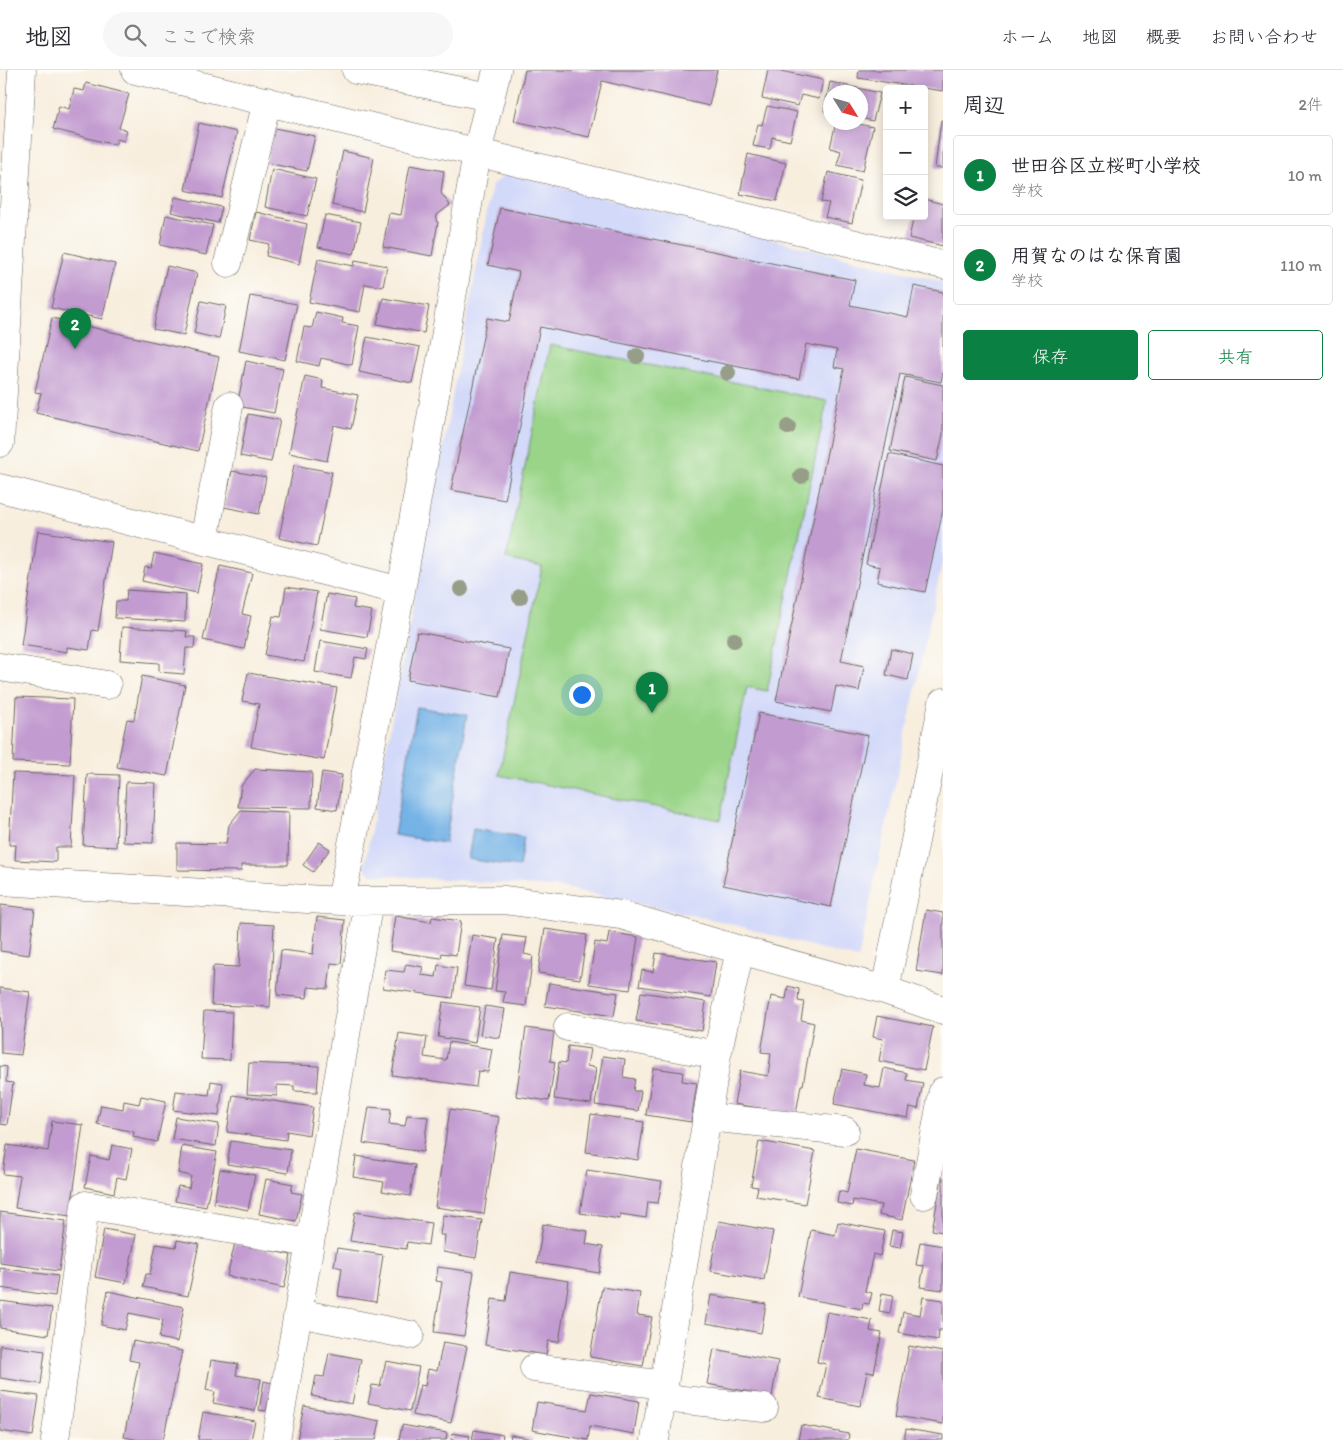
<!DOCTYPE html>
<html lang="ja">
<meta charset="utf-8">
<style>
:root{--surface:#fff;--page:#f7f7f7;--text:#2b2b33;--muted:#7c7c81;--line:#e1e1e2;--accent:#0b8043}
body{margin:0;font-family:Itim,"Klee One",sans-serif;background:var(--page);color:var(--text)}
.controls{position:absolute;right:15px;top:15px;display:grid;overflow:hidden;border-radius:5px;box-shadow:0 2px 12px #0003}
.controls button{width:45px;height:45px;display:grid;place-items:center;padding:0;border:0;border-bottom:1px solid var(--line);background:var(--surface);color:var(--text);font:25px sans-serif}
.compass{position:absolute;left:823px;top:15px;width:45px;height:45px;border-radius:50%;background:var(--surface);box-shadow:0 2px 12px #0003;rotate:127deg}
.you{position:absolute;left:581px;top:624px;width:18px;height:18px;margin:-12px;border:4px solid #fff;border-radius:50%;background:#1a73e8;box-shadow:0 0 0 8px #1a73e833}
.badge{display:grid;place-items:center;width:32px;height:32px;border-radius:50%;background:var(--accent);color:#fff;font-size:16px;font-weight:700}
.pin{position:absolute;translate:-50% -41px;filter:drop-shadow(0 1px 2px #0008)}
.pin::after{content:'';position:absolute;top:26px;width:18px;height:15px;background:inherit;clip-path:polygon(0 0,100% 0,50% 100%)}
.list{margin:0;padding:0;list-style:none}
h2{display:flex;justify-content:space-between;align-items:center;height:65px;margin:0;padding:0 20px;font-size:21px}
h2 small{font-size:16px;font-weight:400;color:var(--muted)}
.list li{display:grid;grid-template-columns:32px 1fr auto;gap:15px;align-items:center;box-sizing:border-box;height:80px;margin:0 10px 10px;padding:0 10px;border:1px solid var(--line);border-radius:5px}
.list b{display:block;font-size:19px;white-space:nowrap}
.list p{margin:0;font-size:16px;white-space:nowrap;color:var(--muted)}
.list em{font-size:16px;font-style:normal;color:var(--muted)}
.actions{display:flex;gap:10px;padding:15px 20px}
.actions a{flex:1;padding:11px 0;border:1px solid var(--accent);border-radius:5px;text-align:center;font-size:18px;color:var(--accent)}
.actions .main{background:var(--accent);color:#fff}
.icon{flex:none;width:28px;height:28px;fill:none;stroke:currentColor;stroke-width:2;stroke-linecap:round;stroke-linejoin:round}
.map{position:relative;flex:none;width:943px;height:1370px;overflow:hidden}
header{display:flex;align-items:center;gap:30px;box-sizing:border-box;height:70px;padding:0 25px;background:var(--surface);border-bottom:1px solid var(--line)}
header strong{font-size:24px}
nav{display:flex;gap:28px;margin-inline-start:auto;font-size:18px}
.search{width:350px;height:45px;background:var(--page);display:flex;align-items:center;gap:12px;box-sizing:border-box;padding:0 18px;border-radius:28px;color:var(--muted);font-size:19px}
main{display:flex}
aside{flex:1;background:var(--surface)}
.map>svg:first-child{display:block}
.built{fill:#d3d9f9}
.green{fill:#99d488;stroke:#5a7852}
.water{fill:#74b2e6;stroke:#486781}
.building{fill:#c29bd0}
.lines{fill:none;stroke-linecap:round;stroke-linejoin:round}
.minor-casing{stroke:#696660;stroke-width:29}
.minor{stroke:#fff;stroke-width:28}
.tree{fill:#979e88}
</style>
<header>
<strong>地図</strong>
<div class="search"><svg class="icon" aria-label="search" viewBox="0 0 24 24"><circle cx="10" cy="10" r="6"/><path d="M15 15l6 6"/></svg>ここで検索</div>
<nav><a>ホーム</a><a>地図</a><a>概要</a><a>お問い合わせ</a></nav>
</header>
<main>
<div class="map">
<svg width="943" height="1370" viewBox="0 0 943 1370">
<rect width="100%" height="100%" fill="#fdfcf7"/>
<filter id="ink" filterUnits="userSpaceOnUse"><feTurbulence type="fractalNoise" baseFrequency=".02" numOctaves="2"/><feDisplacementMap in="SourceGraphic" scale="10" xChannelSelector="R" yChannelSelector="G"/><feConvolveMatrix kernelMatrix="1 2 1 2 8 2 1 2 1" color-interpolation-filters="sRGB"/></filter>
<filter id="wash" filterUnits="userSpaceOnUse"><feTurbulence type="fractalNoise" baseFrequency=".0096" numOctaves="4" result="noise"/><feDisplacementMap in="SourceGraphic" scale="20" xChannelSelector="R" yChannelSelector="G"/><feGaussianBlur stdDeviation="1.12" result="paint"/><feColorMatrix in="noise" values="0 0 0 0 0 0 0 0 0 0 0 0 0 0 0 0 0 1.4 0 .05"/><feComposite in="paint" operator="in"/></filter>
<g filter="url(#wash)">
<rect width="100%" height="100%" fill="#f8eede"/>
<path class="built" d="M507,103L943,212V489L858,889L720,851L565,818L370,804L364,798L492,115Z"/>
<path class="green" d="M550,275L827,331L767,621L747,617L720,750L499,705L542,497L506,489Z"/>
<path class="water" d="M417,637L467,645L445,773L394,765Z
M473,759L524,767L519,797L468,789Z"/>
<g id="blocks">
<path class="building" d="M525,0H717L709,36L602,11L589,67L514,51Z
M768,0H776L823,10L819,29L801,25L798,36L762,28Z
M859,0H943V21L858,8Z
M830,12L880,23L873,51L861,48V22H831V42L824,41Z
M86,13L129,24L119,58L127,60L124,71L117,69L115,75L53,59L59,36L69,39L74,19L84,21Z
M767,36L797,42L790,71L772,67L770,79L753,76L758,54L762,55Z
M941,50H943V98H935Z
M836,52H849L873,57L863,101L837,95L841,81L830,78Z
M199,53L237,62L222,128L185,120Z
M274,58L315,66L307,101L266,93Z
M343,81L374,88L363,142L332,135Z
M748,84L786,93L777,131L740,124Z
M410,95L444,101L441,123L450,135L437,145L436,151L438,152L432,186L383,177L389,143L401,145Z
M272,99L316,109L307,146L265,137Z
M828,102L861,110L852,153L825,147L829,133L821,132Z
M175,127L222,137L218,153L171,142Z
M924,129L943,134V176L909,168L914,146H924Z
M500,138L855,210L850,235L908,247L914,216L943,222V302L941,312L900,304L841,591L864,596L859,621L836,616L831,642L776,631L844,299L834,297L837,280L806,274L799,309L540,257L505,430L451,420L487,248L509,252L519,202L488,195Z
M256,142L307,154L299,194L266,186L269,174L250,170Z
M166,145L213,155L206,185L160,175Z
M325,145L361,152L354,184L318,177Z
M64,182L115,194L102,249L51,238Z
M318,189L354,196L355,190L387,196L383,217L365,214L360,242L309,232Z
M167,196L197,203L184,265L153,259Z
M250,226L297,234L285,290L239,281Z
M383,228L429,236L424,263L377,254Z
M201,231L226,236L219,269L194,263Z
M316,242L343,248L342,253L359,256L352,295L321,288L319,296L297,291L304,257L312,258Z
M52,248L219,287L198,381L36,343L41,323L35,322Z
M367,267L420,277L412,313L359,302Z
M246,291L283,299L274,343L237,336Z
M305,306L323,310L322,318L358,325L351,359L334,355L327,391L289,383Z
M905,307L943,315V364L937,391L890,381Z
M248,344L280,350L271,392L240,386Z
M889,384L943,396V440L925,522L877,512L880,497L866,494Z
M294,395L332,402L317,476L279,468Z
M232,401L266,407L259,444L224,437Z
M38,461L112,472L98,561L92,560L89,580L67,577V582L21,575Z
M154,483L203,494L197,523L142,511L145,497L151,498Z
M220,496L252,503L242,544L251,546L244,579L203,570Z
M286,517L317,522L304,592L265,585L273,546L281,547Z
M127,520L186,524L185,552L115,548L116,531H126Z
M327,524L355,529L353,538L372,541L367,567L320,559Z
M122,557L187,561L186,567H195L194,578H186L184,604L159,602V593L120,590Z
M417,562L509,579L500,627L408,610Z
M320,571L368,579L366,589L355,587L351,608L315,602Z
M891,579L913,584L908,610L886,605Z
M248,603L337,618L324,690L251,677L259,634L242,631Z
M142,606L185,615L167,706L117,697L127,649L134,650Z
M16,627L73,629L70,694L13,692Z
M759,643L868,665L831,837L723,815Z
M255,699L312,702L311,738L238,737L241,716Z
M322,702L342,705L337,740L317,737Z
M13,703L75,705L71,777H56V792L15,790L16,775H9Z
M87,704L119,705L116,777L83,775Z
M126,712L156,713L153,773L123,772Z
M241,740L289,742L288,795H241V801L177,800V773L226,774L229,755Z
M319,772L330,779L313,802L303,795Z
M1,835L35,839L29,885L0,881Z
M926,840L943,843V905L916,901Z
M395,846L431,852L432,847L461,851L456,885L442,883L441,888L390,881Z
M317,847L345,850L341,894L331,893L328,919L308,917L307,928L277,925L281,880L313,884Z
M241,853L274,855L270,937L211,935L213,896L239,897Z
M545,859L587,865L580,909L538,903Z
M609,862L638,867L630,920L589,914L595,872L607,874Z
M472,865L498,869L491,920L464,916Z
M503,865L527,868L524,884L533,886L526,936L503,933L505,922L495,921Z
M656,883L716,892L711,927L639,916L642,900L653,902Z
M406,894L423,897L421,905L436,907L438,895L457,898L453,928L383,918L385,900L404,902Z
M549,913L618,923L614,946L545,936Z
M788,916L799,919L798,931L804,932L801,950L814,953L803,1015H801L796,1044L734,1034L740,1001L768,1006L771,983L761,982L771,926L786,929Z
M0,918L30,922L21,985L1,983Z
M641,922L706,932L702,961L636,951Z
M443,932L480,937L475,973L438,967Z
M485,936L505,939L500,968L480,965Z
M204,941L232,942L230,990L201,989Z
M877,946L933,957L924,1000L879,991L883,969L873,967Z
M526,958L554,962L550,991L555,992L549,1031L516,1026Z
M399,963L427,967L424,987L446,990L449,972L492,979L488,1002L478,1001L476,1017L392,1005Z
M568,976L590,979L587,996L596,998L591,1034L554,1029L559,992L566,993Z
M603,986L625,989L623,1007L635,1009L633,1021H641L638,1041L595,1035Z
M249,993L319,996L317,1022L294,1021V1016L277,1015V1026L247,1024Z
M0,996L7,997L6,1012L13,1013L7,1055L0,1054Z
M653,998L683,1002L682,1011L697,1013L691,1052L646,1045Z
M884,998L907,1003L906,1010L923,1013L918,1039L910,1037L908,1048L834,1034L842,999L866,1004L864,1015L880,1018Z
M211,1011L223,1013L219,1046L173,1040L176,1021L209,1025Z
M233,1025L313,1037L309,1065L287,1061L286,1070L227,1062Z
M141,1026L166,1031L157,1072L133,1067L134,1062L97,1054L101,1035L123,1039L124,1031L139,1034Z
M369,1037L391,1039L389,1054L405,1056L407,1045L428,1047L423,1082L363,1073Z
M450,1039L499,1047L484,1144L435,1137Z
M591,1044L644,1052L638,1090L586,1082Z
M176,1047L219,1054L216,1076L172,1069Z
M52,1051L83,1055L70,1146L15,1138L20,1106L3,1104L7,1075L48,1081Z
M231,1071L291,1080L288,1103L227,1094Z
M759,1071L815,1081L805,1134L756,1126L758,1117L751,1116Z
M112,1075L132,1079L126,1109L117,1107L114,1123L85,1117L91,1086L109,1090Z
M182,1076L217,1082L206,1137L175,1131L178,1116L189,1118L191,1106L178,1103Z
M856,1079L914,1090L902,1150L879,1145L881,1135L853,1130L852,1136L837,1133L839,1121L847,1123Z
M356,1086L415,1095L410,1126L382,1121L384,1112L353,1107Z
M220,1099L255,1105L248,1140L214,1133Z
M587,1100L662,1111L658,1133L648,1132L646,1148L620,1144V1149L580,1143Z
M942,1107H943V1162L932,1160Z
M266,1109L293,1114L291,1122L302,1124L296,1151L259,1144Z
M0,1142L66,1151L59,1201L0,1193Z
M355,1142L431,1153L428,1175L407,1172L406,1179L350,1171Z
M443,1145L482,1150L476,1188L443,1182L445,1165H440Z
M719,1151L773,1161L764,1210L710,1201Z
M838,1152L885,1161L880,1186L873,1184L865,1221L872,1223L869,1234L863,1233L862,1239L798,1227L811,1160L835,1165Z
M543,1154L588,1161L586,1174L603,1177L599,1203L537,1193Z
M104,1159L136,1165L126,1213L95,1207Z
M892,1160L903,1162L900,1178L889,1176Z
M177,1170L199,1174L188,1226L143,1217L146,1204H150L156,1174L176,1177Z
M920,1172L943,1176V1220L920,1217L924,1196L916,1195Z
M235,1173L291,1185L284,1218L227,1206Z
M337,1178L383,1185L376,1232L338,1226L342,1198L334,1196Z
M438,1197L474,1202L464,1266L434,1262L442,1212L436,1211Z
M0,1198L58,1206L55,1226L0,1218Z
M510,1202L569,1211L559,1272L548,1271L546,1285L485,1275L492,1229L506,1231Z
M602,1217L640,1223L637,1245L652,1247L643,1296L590,1287Z
M108,1221L184,1237L177,1272L159,1268L163,1250L129,1243L125,1260L101,1255Z
M882,1223L893,1225L890,1243L879,1241Z
M711,1225L766,1234L761,1263L706,1253Z
M923,1227L943,1230V1260H939L938,1270L899,1263L903,1242L920,1245Z
M0,1231L52,1238L48,1265L0,1258Z
M827,1242L872,1250L870,1261L882,1263L874,1303L867,1302L860,1336L819,1328L826,1294L817,1292Z
M133,1271L182,1281L163,1370H139L124,1367L139,1292L129,1290Z
M443,1272L467,1276L451,1353L413,1345L420,1315L425,1316L428,1299L437,1301Z
M0,1275L45,1281L41,1314L0,1308Z
M909,1276L943,1282V1354L896,1346Z
M714,1279L778,1291L772,1326L707,1314Z
M329,1283L361,1289L352,1334L312,1326L316,1306L324,1307Z
M211,1290L238,1294L236,1305L261,1309L255,1341L213,1333L215,1322L206,1320Z
M386,1291L419,1297L410,1341L368,1333L372,1315L380,1316Z
M264,1311L272,1313L266,1341L259,1340Z
M0,1321L39,1326L33,1366L0,1361Z
M591,1323L639,1331L634,1364L590,1356L588,1370L532,1360L537,1332L587,1340Z
M304,1336L380,1351L376,1370H297Z
M203,1342L255,1351L251,1370H198Z
M402,1355L447,1363L446,1370H399Z
M801,1355L849,1364L848,1370H798Z
M906,1359L943,1365V1370H904Z
M474,1360L503,1365L502,1370H472Z
M452,1363L470,1366L469,1370H451Z
M511,1365L533,1369V1370H510Z"/>
</g>
</g>
<g filter="url(#ink)">
<use href="#blocks" fill-opacity="0" stroke="#696660" stroke-width="1"/>
<g class="lines">
<g class="minor-casing">
<path id="minor" d="M135,0L943,195
M356,0L490,27
M228,193L267,31
M0,373L22,0
M0,418L401,521
M204,471L229,336
M0,597L107,615
M0,811L341,831L504,830L621,845L740,880L885,920L943,940
M341,831L401,521L477,83L497,0
M885,920L943,632
M568,957L717,985
M707,1047L845,1061
M924,1125L943,1021
M298,1243L410,1265
M534,1298L664,1315
M662,1328L764,1338
M55,1370L85,1135L310,1173
M276,1370L369,831
M655,1370L717,985L740,880"/>
</g>
<use href="#minor" class="minor"/>
</g>
<g class="tree">
<circle cx="637" cy="286" r="8"/>
<circle cx="728" cy="303" r="8"/>
<circle cx="788" cy="357" r="8"/>
<circle cx="801" cy="406" r="8"/>
<circle cx="461" cy="519" r="8"/>
<circle cx="520" cy="527" r="8"/>
<circle cx="734" cy="570" r="8"/>
</g>
</g>
</svg>
<div class="controls">
<button>+</button>
<button>−</button>
<button><svg class="icon" aria-label="layers" viewBox="0 0 24 24"><path d="M12 4l9 5-9 5-9-5zM3 14l9 5 9-5"/></svg></button>
</div>
<svg class="compass" viewBox="-18 -18 36 36"><path d="M0-13l5 13h-10z" fill="#e53935"/><path d="M0 13l5-13h-10z" fill="#7c7c81"/></svg>
<div class="you"></div>
<div class="pin badge" style="left:652px;top:643px">1</div>
<div class="pin badge" style="left:75px;top:279px">2</div>
</div>
<aside>
<h2>周辺<small>2件</small></h2>
<ul class="list">
<li><span class="badge">1</span><div><b>世田谷区立桜町小学校</b><p>学校</p></div><em>10 m</em></li>
<li><span class="badge">2</span><div><b>用賀なのはな保育園</b><p>学校</p></div><em>110 m</em></li>
</ul>
<div class="actions"><a class="main">保存</a><a>共有</a></div>
</aside>
</main>
